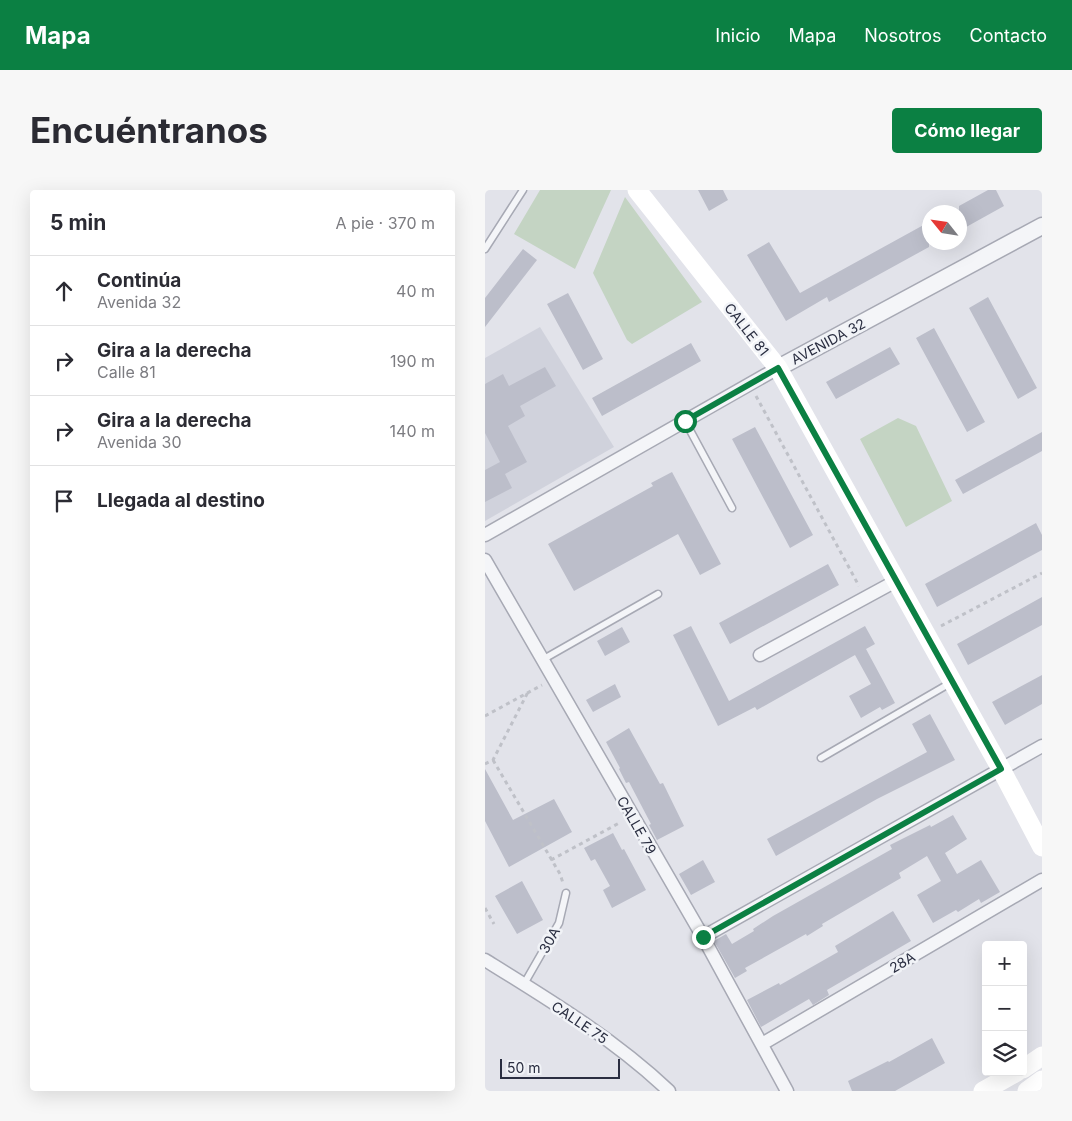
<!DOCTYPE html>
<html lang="es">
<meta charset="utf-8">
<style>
:root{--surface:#fff;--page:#f7f7f7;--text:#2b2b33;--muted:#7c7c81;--line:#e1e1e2;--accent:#0b8043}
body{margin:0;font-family:Inter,sans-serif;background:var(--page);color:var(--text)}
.controls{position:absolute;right:15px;bottom:15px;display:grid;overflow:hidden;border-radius:5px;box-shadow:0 5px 20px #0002}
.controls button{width:45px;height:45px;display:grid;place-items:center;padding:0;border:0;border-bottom:1px solid var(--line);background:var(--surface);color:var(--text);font:25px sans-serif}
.compass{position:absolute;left:437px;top:15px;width:45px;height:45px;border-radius:50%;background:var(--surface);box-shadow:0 5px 20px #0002;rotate:300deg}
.scale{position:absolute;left:15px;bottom:12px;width:120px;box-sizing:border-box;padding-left:5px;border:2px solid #2a2e41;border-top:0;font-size:14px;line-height:18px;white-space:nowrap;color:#2a2e41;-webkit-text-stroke:4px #f1f3f7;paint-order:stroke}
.stop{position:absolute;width:15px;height:15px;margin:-11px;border:4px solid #0b8043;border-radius:50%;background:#fff}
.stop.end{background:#0b8043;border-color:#fff;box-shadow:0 1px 5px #0008}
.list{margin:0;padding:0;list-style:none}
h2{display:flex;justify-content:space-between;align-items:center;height:65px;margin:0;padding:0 20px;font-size:21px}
h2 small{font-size:16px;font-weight:400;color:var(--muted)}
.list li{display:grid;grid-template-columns:32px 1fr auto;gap:15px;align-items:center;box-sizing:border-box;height:70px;padding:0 20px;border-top:1px solid var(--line)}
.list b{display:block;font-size:19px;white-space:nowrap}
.list p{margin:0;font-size:16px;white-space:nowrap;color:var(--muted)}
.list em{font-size:16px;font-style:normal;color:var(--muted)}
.icon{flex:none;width:28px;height:28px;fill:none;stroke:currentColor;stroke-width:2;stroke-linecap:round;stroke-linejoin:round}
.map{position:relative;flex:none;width:557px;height:901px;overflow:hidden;border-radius:5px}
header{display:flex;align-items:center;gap:30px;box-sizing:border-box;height:70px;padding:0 25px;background:var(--accent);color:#fff}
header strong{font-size:24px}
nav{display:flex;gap:28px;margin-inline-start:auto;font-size:18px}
.intro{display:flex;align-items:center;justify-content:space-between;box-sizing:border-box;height:120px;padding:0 30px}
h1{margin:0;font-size:35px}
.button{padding:12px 22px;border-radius:5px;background:var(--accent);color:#fff;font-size:18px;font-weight:700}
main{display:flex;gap:30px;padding:0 30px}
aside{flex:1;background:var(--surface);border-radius:5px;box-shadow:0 5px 20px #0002}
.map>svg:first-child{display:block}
.built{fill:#d0d2dc}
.green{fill:#c4d4c3}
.building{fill:#bcbeca}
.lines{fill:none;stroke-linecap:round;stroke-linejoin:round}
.service-casing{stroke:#a7a9b4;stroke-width:9}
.minor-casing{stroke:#a7a9b4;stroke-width:15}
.tertiary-casing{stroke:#a7a9b4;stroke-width:19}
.path{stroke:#bfc1c8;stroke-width:3;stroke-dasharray:4 4;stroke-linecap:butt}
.service{stroke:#f4f5f8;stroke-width:6}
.minor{stroke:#f4f5f8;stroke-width:12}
.tertiary{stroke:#f4f5f8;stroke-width:16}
.secondary{stroke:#fff;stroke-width:19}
.route{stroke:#0b8043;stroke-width:6}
.labels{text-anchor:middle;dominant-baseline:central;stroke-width:5;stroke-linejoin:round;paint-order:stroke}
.street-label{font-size:14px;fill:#2a2e41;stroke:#f1f3f7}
</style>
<header>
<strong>Mapa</strong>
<nav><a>Inicio</a><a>Mapa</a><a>Nosotros</a><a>Contacto</a></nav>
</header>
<div class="intro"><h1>Encuéntranos</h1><a class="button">Cómo llegar</a></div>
<main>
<aside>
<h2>5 min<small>A pie · 370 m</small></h2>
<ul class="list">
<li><svg class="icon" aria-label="ahead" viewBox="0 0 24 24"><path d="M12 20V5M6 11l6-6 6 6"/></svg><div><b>Continúa</b><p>Avenida 32</p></div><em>40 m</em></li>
<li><svg class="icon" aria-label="right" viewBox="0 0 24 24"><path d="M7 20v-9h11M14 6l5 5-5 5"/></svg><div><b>Gira a la derecha</b><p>Calle 81</p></div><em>190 m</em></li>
<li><svg class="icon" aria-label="right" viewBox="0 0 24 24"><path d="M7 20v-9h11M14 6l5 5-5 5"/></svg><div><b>Gira a la derecha</b><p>Avenida 30</p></div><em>140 m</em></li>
<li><svg class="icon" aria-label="arrive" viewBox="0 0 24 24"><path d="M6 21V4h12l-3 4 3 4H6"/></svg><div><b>Llegada al destino</b></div></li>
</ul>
</aside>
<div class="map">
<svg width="557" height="901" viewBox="0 0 557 901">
<rect width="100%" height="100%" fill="#e2e3ea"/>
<path class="built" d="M55,137L129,257L0,331V168Z"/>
<path class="green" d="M55,0H126L90,79L29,44Z
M140,7L217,112L147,154L142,150L108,83Z
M413,228L431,236L467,311L421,337L375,249Z"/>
<path class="building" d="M213,0H238L243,10L224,21Z
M503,0H511L519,16L474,41V16Z
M444,32V57L344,112L342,107L301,131L262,65L284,52L315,103Z
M38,59L52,70L0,137V108Z
M83,103L118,169L98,180L62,114Z
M503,107L552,198L533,209L484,118Z
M449,138L500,232L482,242L431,148Z
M206,153L216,171L117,226L107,208Z
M405,157L415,174L351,209L341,192Z
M60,177L71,196L35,216L40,226L23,236L42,272L20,284L27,298L0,312V280L15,272L0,243V194L18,184L24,196Z
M270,237L328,345L305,358L247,249Z
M557,242V261L478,304L470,290Z
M187,282L236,374L215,385L193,344L89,401L63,354L168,296L166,293Z
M551,333L557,345V360L452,417L440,394Z
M343,374L354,395L245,454L234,433Z
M557,407V435L483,475L472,454Z
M206,436L244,511L380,436L390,454L381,459L410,513L397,520L395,517L376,528L364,506L386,494L370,465L272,520L270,517L233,536L188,445Z
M137,437L145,452L120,466L112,451Z
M557,485V514L520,535L507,512Z
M130,494L136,507L108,522L101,510Z
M445,524L470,570L392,609L291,666L282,649L442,562L427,534Z
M144,538L175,594L178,593L199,636L172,650L164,635L166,634L144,592L141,593L134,579L135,578L121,552Z
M0,579L28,630L69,609L87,642L24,677L0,631Z
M468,625L482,649L460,663L472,684L496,670L515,702L496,713L494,709L473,722L471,720L448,733L432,705L456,691L442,666L414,683L416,688L337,734L338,736L322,746L321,744L260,778L262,781L250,788L229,751L241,744L247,754L269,741L268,739L288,726L407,659L405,655L445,635L446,637Z
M128,643L137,660L139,659L161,700L127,718L118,700L125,696L110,669L106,671L99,658Z
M218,670L230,692L206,705L194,684Z
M37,691L58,730L32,744L10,706Z
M408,721L426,751L342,800L344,805L328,815L324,809L276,837L262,810L294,793L295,795L353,762L350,756Z
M447,848L460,873L410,901H367L363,891L403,871L404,872Z"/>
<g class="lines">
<g class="service-casing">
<path id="service" d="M0,59L38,0
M200,231L247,318
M57,470L173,404
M336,568L467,492
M39,794L74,733L81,703"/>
</g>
<g class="minor-casing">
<path id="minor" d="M0,345L293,178
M0,370L218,747L302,901
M275,465L411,391
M218,747L557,556
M0,770C63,809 129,849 184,901
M277,854L557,690"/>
</g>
<g class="tertiary-casing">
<path id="tertiary" d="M293,178L557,36"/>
</g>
<path class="path" d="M271,206L374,396
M456,436L557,383
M0,526L57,495
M8,570L75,684L78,693
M0,574L8,570L43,502
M66,670L136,632
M0,718L9,734"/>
<use href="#service" class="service"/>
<use href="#minor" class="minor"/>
<use href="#tertiary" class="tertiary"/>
<path class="secondary" d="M152,0L293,178L516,579L557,657
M538,879L557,866
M498,901L532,882
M542,901L557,890"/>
</g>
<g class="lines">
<path class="route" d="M200,231L293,178L516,579L218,747"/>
</g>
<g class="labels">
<g class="street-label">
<text transform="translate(262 139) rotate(52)">CALLE 81</text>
<text transform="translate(343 151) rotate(-28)">AVENIDA 32</text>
<text transform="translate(152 635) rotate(60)">CALLE 79</text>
<text transform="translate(64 750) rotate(-61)">30A</text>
<text transform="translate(417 772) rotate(-30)">28A</text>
<text transform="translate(95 832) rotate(34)">CALLE 75</text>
</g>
</g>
</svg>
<div class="controls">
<button>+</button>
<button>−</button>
<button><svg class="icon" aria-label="layers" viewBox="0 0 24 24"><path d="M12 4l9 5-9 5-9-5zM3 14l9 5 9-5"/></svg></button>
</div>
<svg class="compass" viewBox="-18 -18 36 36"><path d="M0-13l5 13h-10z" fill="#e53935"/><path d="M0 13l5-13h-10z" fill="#7c7c81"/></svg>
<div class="scale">50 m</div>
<div class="stop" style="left:200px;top:231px"></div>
<div class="stop end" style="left:218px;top:747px"></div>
</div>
</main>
